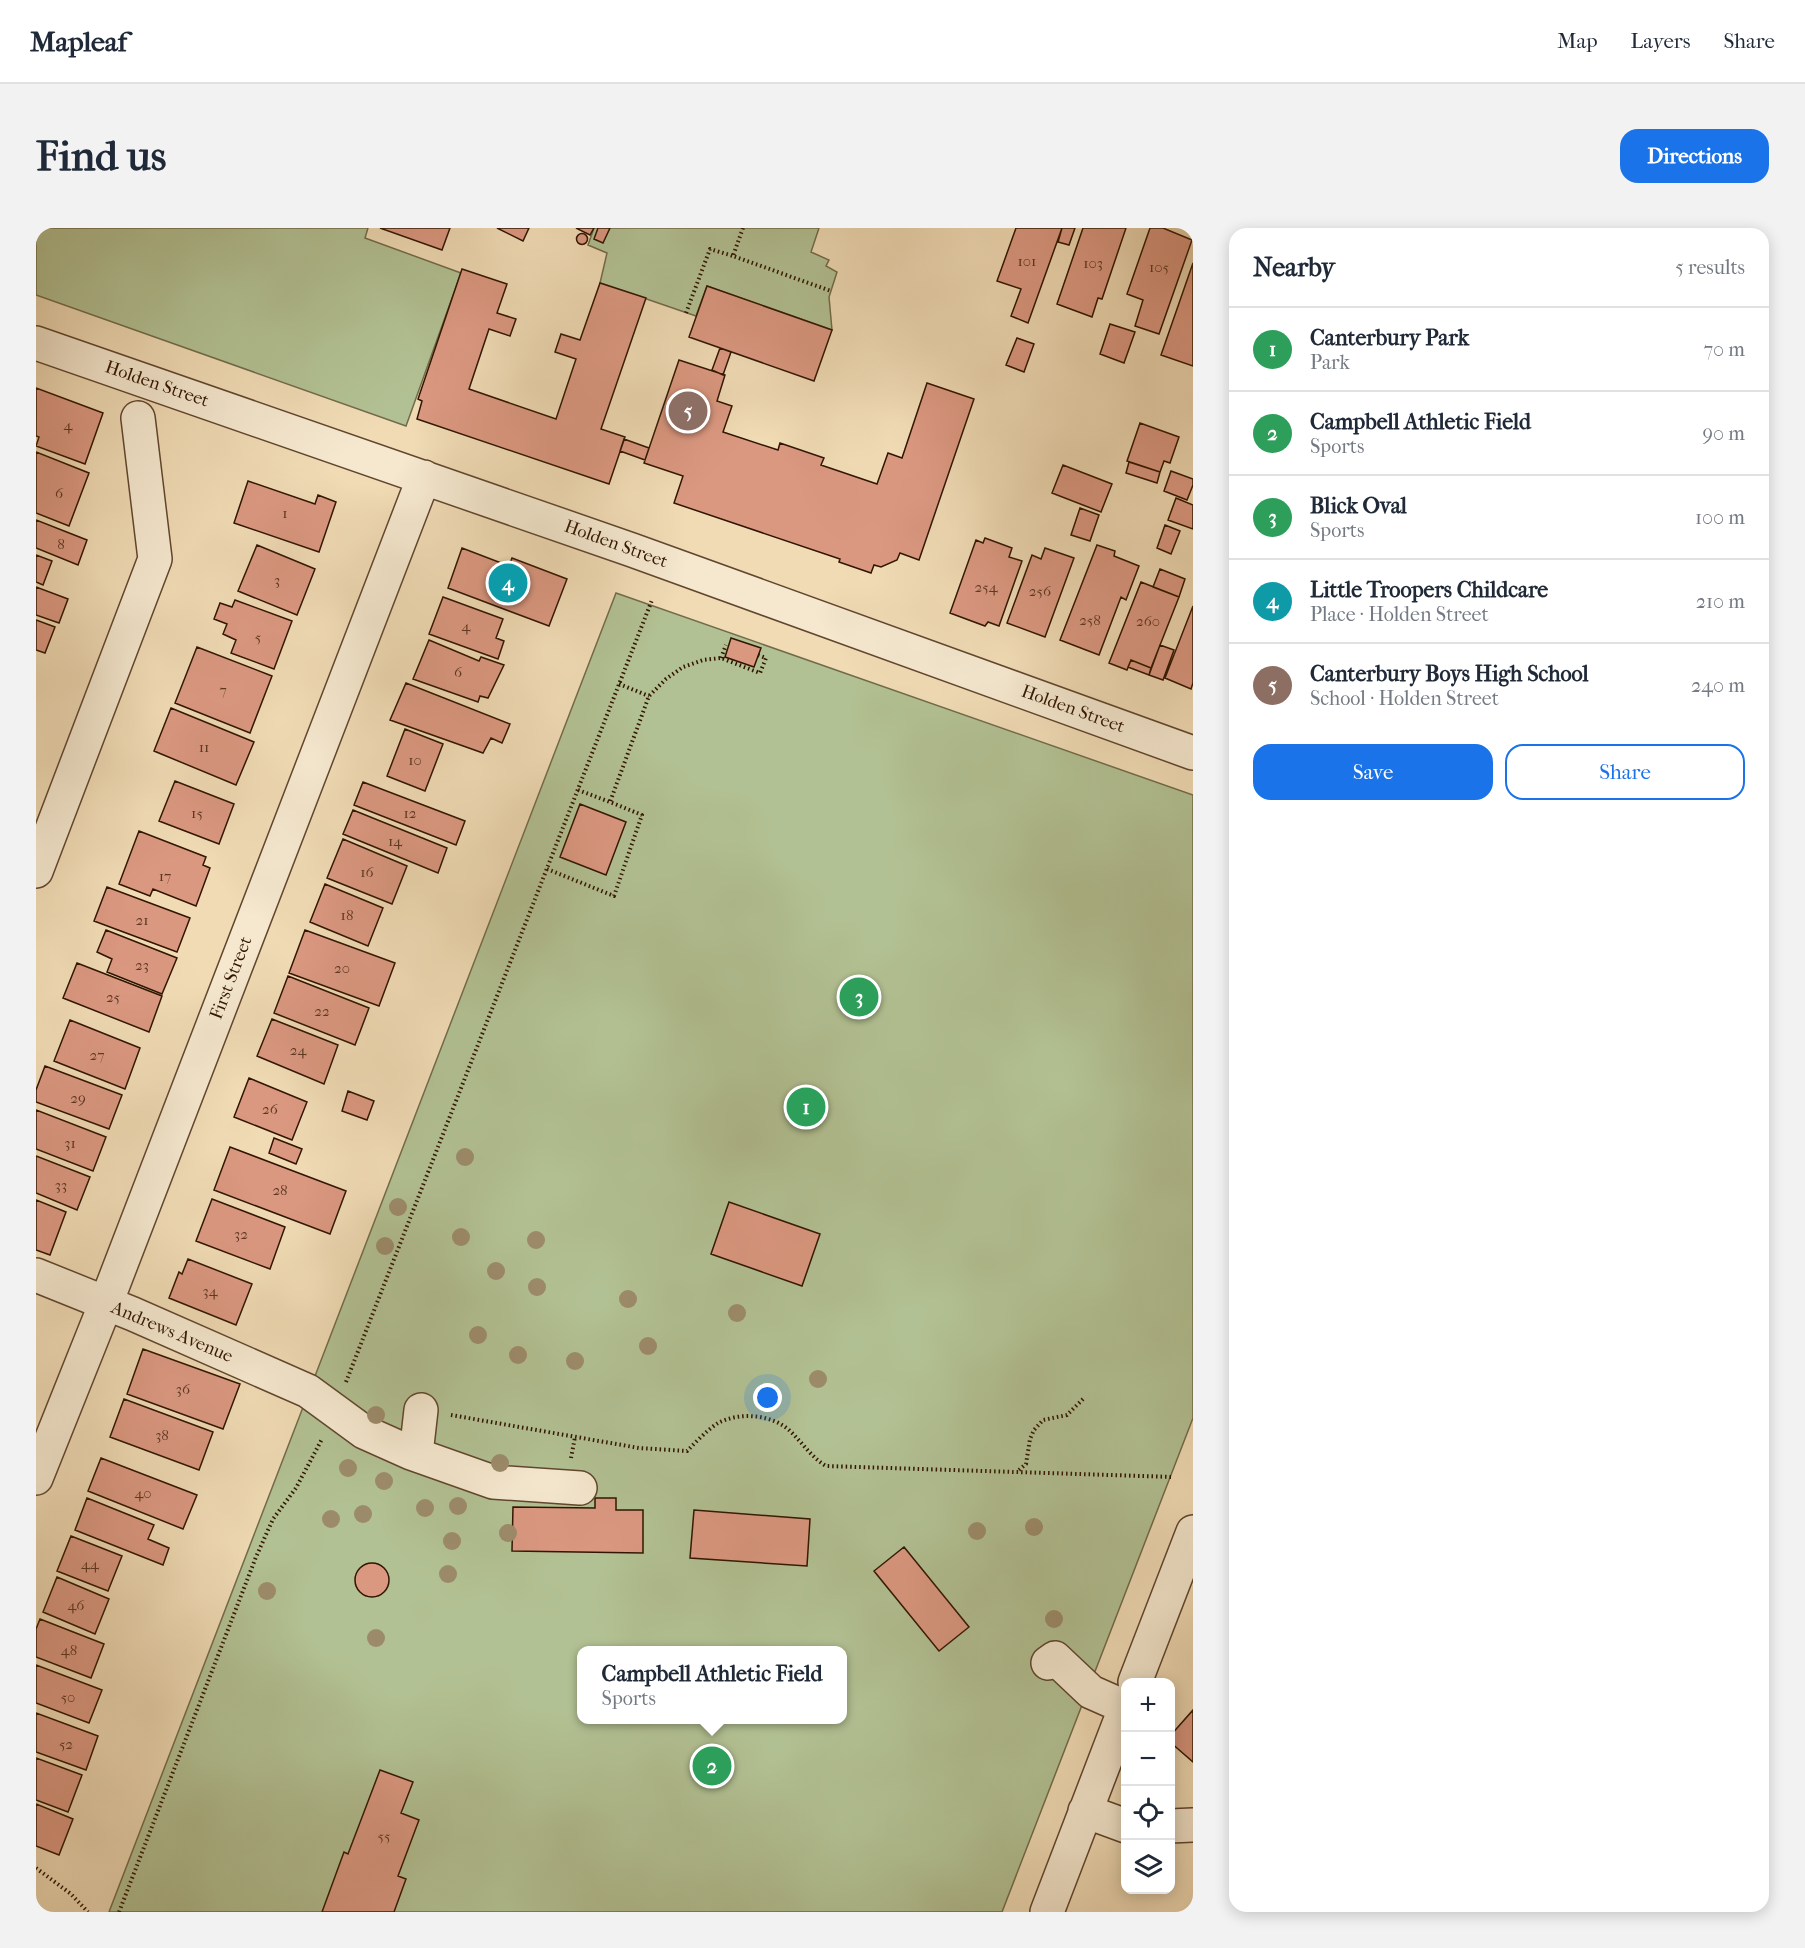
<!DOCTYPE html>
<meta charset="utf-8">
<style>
:root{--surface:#fff;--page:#f2f2f3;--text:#1f2937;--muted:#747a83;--line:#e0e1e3;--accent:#1a73e8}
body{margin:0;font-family:"IM FELL French Canon",serif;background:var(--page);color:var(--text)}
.controls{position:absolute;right:18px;bottom:18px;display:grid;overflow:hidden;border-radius:12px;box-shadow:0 3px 15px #0003}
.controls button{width:54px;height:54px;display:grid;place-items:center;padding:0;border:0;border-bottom:2px solid var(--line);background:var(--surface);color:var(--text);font:30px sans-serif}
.you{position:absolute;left:732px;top:1170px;width:21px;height:21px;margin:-15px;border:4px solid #fff;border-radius:50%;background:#1a73e8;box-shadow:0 0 0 9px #1a73e833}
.badge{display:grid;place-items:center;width:39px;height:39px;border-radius:50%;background:var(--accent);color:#fff;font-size:20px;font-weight:700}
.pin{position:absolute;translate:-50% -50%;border:3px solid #fff;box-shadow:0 2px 6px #0006}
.popup{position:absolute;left:541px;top:1418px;width:270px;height:78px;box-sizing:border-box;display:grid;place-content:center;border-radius:12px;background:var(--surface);filter:drop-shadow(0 2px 4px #0005);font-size:20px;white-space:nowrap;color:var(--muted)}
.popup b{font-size:22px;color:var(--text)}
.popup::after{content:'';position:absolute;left:50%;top:100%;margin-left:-12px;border:12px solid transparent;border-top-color:var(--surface)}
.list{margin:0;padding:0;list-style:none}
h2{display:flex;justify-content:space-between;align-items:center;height:78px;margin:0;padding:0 24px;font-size:26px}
h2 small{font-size:20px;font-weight:400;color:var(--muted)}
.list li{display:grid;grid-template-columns:39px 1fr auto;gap:18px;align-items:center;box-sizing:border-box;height:84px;padding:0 24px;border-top:2px solid var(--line)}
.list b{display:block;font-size:22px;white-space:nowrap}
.list p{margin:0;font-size:20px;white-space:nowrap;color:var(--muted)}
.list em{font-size:20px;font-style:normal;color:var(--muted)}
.actions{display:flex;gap:12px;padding:18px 24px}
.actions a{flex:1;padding:14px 0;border:2px solid var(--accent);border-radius:18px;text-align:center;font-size:21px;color:var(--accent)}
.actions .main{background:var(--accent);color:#fff}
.icon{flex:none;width:33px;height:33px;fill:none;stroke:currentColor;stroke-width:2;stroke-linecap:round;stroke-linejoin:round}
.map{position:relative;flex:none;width:1157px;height:1684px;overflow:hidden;border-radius:18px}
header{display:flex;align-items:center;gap:36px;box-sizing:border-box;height:84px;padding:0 30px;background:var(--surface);border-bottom:2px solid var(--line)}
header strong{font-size:28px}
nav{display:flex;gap:33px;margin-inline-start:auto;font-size:21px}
.intro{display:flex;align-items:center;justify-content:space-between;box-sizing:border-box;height:144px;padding:0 36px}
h1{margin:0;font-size:42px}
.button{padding:15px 27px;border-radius:18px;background:var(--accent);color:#fff;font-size:21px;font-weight:700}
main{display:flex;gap:36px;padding:0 36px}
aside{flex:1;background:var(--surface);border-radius:18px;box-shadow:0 3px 15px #0003}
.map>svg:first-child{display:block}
.green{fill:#b2c193;stroke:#726b4a;stroke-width:1.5;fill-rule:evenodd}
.building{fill:#db9881;stroke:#311501;stroke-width:1.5}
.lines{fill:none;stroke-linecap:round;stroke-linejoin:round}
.minor-casing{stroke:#61462e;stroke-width:36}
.path{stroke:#311501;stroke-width:4;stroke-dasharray:1.5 3;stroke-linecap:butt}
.minor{stroke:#f5e8cf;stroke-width:33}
.tree{fill:#9c8b6a}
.labels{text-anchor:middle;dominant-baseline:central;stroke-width:4.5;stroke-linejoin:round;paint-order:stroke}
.number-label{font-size:15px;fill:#5c3621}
.street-label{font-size:18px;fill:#311501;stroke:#f5e8cf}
</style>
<header>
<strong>Mapleaf</strong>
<nav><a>Map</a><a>Layers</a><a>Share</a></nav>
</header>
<div class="intro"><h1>Find us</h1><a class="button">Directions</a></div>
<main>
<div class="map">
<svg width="1157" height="1684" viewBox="0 0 1157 1684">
<rect width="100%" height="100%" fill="#f0dbb5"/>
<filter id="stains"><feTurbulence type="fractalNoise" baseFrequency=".00333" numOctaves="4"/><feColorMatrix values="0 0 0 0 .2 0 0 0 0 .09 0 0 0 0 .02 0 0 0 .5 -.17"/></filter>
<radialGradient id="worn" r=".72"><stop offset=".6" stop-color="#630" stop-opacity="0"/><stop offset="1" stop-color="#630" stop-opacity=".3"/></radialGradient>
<path class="green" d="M0,0H332L329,10L425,45L370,198L0,67Z
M558,0H783L775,24L793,32L790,38L801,44L793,69L796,102L671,58L660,88L564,55L571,25L552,17Z
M580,365L1157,567V1190L966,1684H73ZM546,1422H807V1492H546Z"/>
<path class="building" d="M344,0H414L406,22Z
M461,0H493L487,13Z
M540,0H558L554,7Z
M562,0H574L567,15L558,11Z
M980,0H1026L992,95L975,88L985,61L961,53Z
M1026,0H1039L1033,17L1022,14Z
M1047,0H1090L1066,71L1062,70L1056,89L1021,76Z
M1114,0H1127L1156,12L1123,106L1099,98L1107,72L1091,66Z
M540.5 11a5.5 5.5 0 1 1 11 0a5.5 5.5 0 1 1-11 0Z
M1157,35V138L1125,127Z
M426,41L471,56L461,85L480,91L474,108L453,101L433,161L520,191L540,131L519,124L525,106L544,112L564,55L610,70L565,201L589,209L573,256L381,191L386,173L382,171Z
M671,58L796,102L778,153L653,109Z
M1074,96L1099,104L1088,135L1064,126Z
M981,110L998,116L988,144L970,137Z
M684,120L695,124L687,147L676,142Z
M643,132L689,147L681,173L696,178L687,204L742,222L744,215L788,230L785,237L841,256L852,225L866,230L891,155L938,171L883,332L864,325L861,332L845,339L838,337L835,345L803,334L804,331L638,275L647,248L608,235Z
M0,160L67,185L49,236L0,218L3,209L0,208Z
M1104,195L1143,209L1134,235L1128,233L1124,244L1091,233Z
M588,211L613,220L609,232L584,223Z
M0,224L53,245L33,298L0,285Z
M1093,234L1124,244L1121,255L1090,245Z
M1027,237L1076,256L1065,284L1016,265Z
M1135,243L1157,251V257L1151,272L1128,263Z
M212,253L279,276L282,267L300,274L283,324L198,295Z
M1140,270L1157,277V301L1132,292Z
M1044,280L1063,287L1054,313L1035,307Z
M0,292L51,312L42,337L0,320Z
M1129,297L1144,303L1135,326L1121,320Z
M949,310L976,320L973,329L986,333L963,398L952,394L949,398L914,385L940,312L947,315Z
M221,317L279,341L261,387L202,363Z
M1061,317L1079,323L1078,328L1103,338L1090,372L1085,369L1063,427L1024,412Z
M426,320L473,338L476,330L531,351L513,398L412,360Z
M1009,320L1038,330L1009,409L971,395L996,327L1005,331Z
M0,327L16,333L7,357L0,354Z
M1124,341L1149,351L1143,369L1117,359Z
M1105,354L1143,369L1115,440L1095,432L1091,442L1073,435Z
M0,359L32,371L23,395L0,387Z
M407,369L467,391L460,410L468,413L462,431L393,406Z
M199,372L256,393L238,441L195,425L200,412L187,406L191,396L178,391L184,375L196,379Z
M1157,378V455L1155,461L1129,450Z
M0,392L19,399L9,425L0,422Z
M695,410L725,420L718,439L689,429Z
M393,412L443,433L445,429L468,437L452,470L444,468L442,474L377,451Z
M1124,417L1138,422L1127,452L1113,447Z
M161,419L236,448L214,505L139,475Z
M1095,432L1115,440L1113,447L1092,439Z
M370,455L474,496L466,515L455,510L447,525L354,492Z
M135,480L218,514L200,557L118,523Z
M369,501L407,516L389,563L351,548Z
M139,553L198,576L183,616L123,593Z
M327,554L429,593L420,617L318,577Z
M544,576L590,594L570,647L524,629Z
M317,582L411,620L402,645L307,606Z
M103,603L170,629L167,637L174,640L160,678L117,661L114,668L83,656Z
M307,611L371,638L356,676L291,650Z
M289,656L347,680L332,718L274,694Z
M71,659L154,690L141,724L58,693Z
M70,702L141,730L126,766L71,744L76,731L61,724Z
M269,702L359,735L343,778L253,745Z
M41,735L126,768L113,804L27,770Z
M252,748L333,780L319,817L238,785Z
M236,791L302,817L288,856L221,828Z
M34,792L104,820L89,861L18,833Z
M9,838L86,867L73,901L0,874V862Z
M213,850L271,874L256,912L198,889Z
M312,863L338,873L331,892L306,883Z
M0,882L70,909L57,943L0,921Z
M238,910L266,921L260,936L233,925Z
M194,919L310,963L294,1006L178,962Z
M0,928L54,949L41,982L0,965Z
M176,971L249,999L234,1041L160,1013Z
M0,972L30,984L14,1027L0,1022Z
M693,974L784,1006L766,1058L675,1026Z
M152,1031L216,1056L200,1097L133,1070L143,1044L146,1046Z
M107,1121L204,1156L187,1201L91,1166Z
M88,1171L177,1204L163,1242L74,1209Z
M65,1230L161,1267L147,1301L52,1263Z
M51,1270L118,1297L112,1311L133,1320L127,1337L39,1302Z
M559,1270H580V1282H607V1325L476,1323L477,1279L559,1280Z
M658,1282L774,1291L771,1338L654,1330Z
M35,1308L86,1328L72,1363L21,1343Z
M868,1319L933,1399L903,1423L838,1343Z
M319 1352a17 17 0 1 1 34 0a17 17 0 1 1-34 0Z
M21,1349L73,1371L59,1406L7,1384Z
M4,1391L68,1416L55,1450L0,1429V1401Z
M0,1437L66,1462L53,1495L0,1475Z
M1157,1482V1534L1134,1514V1508Z
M0,1485L62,1508L50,1542L0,1524Z
M0,1530L46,1547L32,1584L0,1572Z
M344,1542L377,1554L365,1585L383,1592L362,1648L370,1651L358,1684H286L308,1624L312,1626Z
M0,1576L37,1591L23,1627L0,1618Z"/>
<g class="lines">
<g class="minor-casing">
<path id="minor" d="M0,115L596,322L1157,525
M0,643L119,331L102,190
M0,1047L97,1086L272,1163L328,1204L375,1225L457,1254L544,1260
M380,1226L385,1182
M0,1250L70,1075L388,249
M1012,1435L1019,1430L1055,1464L1089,1479
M1099,1454L1157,1304
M1049,1583L1090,1598
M1134,1598L1157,1597
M1011,1684L1090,1478"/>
</g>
<path class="path" d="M707,0L697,28L795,63
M650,85L674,21L697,28
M685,430L690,417
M583,456L613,468
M542,562L574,574
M511,641L578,668L606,587L574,574L613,468L630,451L647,439L667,432L685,430L724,445L730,430L722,427
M310,1154L616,372
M415,1187L603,1220L651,1223C660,1214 671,1202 682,1195C703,1184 735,1186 753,1202C766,1214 774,1228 790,1238L1137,1249
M535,1230L539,1209
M983,1242L990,1236L994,1211L998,1202L1007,1192L1031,1187L1049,1169
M0,1640L35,1666L52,1684
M83,1684L220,1329L237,1291L260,1260L286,1211"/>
<use href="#minor" class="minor"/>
</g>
<g class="tree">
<circle cx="429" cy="929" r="9"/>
<circle cx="362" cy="979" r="9"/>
<circle cx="425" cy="1009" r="9"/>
<circle cx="500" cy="1012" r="9"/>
<circle cx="349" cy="1018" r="9"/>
<circle cx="460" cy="1043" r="9"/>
<circle cx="501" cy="1059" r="9"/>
<circle cx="592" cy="1071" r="9"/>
<circle cx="701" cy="1085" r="9"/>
<circle cx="442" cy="1107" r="9"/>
<circle cx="612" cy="1118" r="9"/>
<circle cx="482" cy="1127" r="9"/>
<circle cx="539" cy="1133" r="9"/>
<circle cx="782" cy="1151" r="9"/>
<circle cx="340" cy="1187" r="9"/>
<circle cx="464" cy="1235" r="9"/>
<circle cx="312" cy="1240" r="9"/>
<circle cx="348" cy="1253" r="9"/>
<circle cx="422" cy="1278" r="9"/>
<circle cx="389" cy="1280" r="9"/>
<circle cx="327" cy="1286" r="9"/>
<circle cx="295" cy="1291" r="9"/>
<circle cx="998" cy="1299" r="9"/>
<circle cx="941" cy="1303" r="9"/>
<circle cx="472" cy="1305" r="9"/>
<circle cx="416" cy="1313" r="9"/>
<circle cx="412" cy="1346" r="9"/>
<circle cx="231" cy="1363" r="9"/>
<circle cx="1018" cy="1391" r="9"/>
<circle cx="340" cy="1410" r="9"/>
</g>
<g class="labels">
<g class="number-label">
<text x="991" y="33">101</text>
<text x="1057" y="35">103</text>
<text x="1123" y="39">105</text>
<text x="32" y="197">4</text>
<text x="23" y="265">6</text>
<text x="249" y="285">1</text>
<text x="25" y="316">8</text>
<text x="241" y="352">3</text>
<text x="950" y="359">254</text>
<text x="1004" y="363">256</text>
<text x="1054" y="392">258</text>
<text x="1112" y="393">260</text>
<text x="430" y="398">4</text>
<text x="222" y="409">5</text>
<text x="422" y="444">6</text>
<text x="187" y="462">7</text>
<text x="168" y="519">11</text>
<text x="379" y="532">10</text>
<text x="161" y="585">15</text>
<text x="374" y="585">12</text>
<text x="359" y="613">14</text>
<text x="331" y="644">16</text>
<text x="129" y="648">17</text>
<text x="311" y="687">18</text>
<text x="106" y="692">21</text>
<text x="106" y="737">23</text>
<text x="306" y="740">20</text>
<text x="77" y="769">25</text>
<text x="286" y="783">22</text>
<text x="262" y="822">24</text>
<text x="61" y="827">27</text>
<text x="42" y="870">29</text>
<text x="234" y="881">26</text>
<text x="34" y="915">31</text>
<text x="25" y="957">33</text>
<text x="244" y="962">28</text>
<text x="205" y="1006">32</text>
<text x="174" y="1063">34</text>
<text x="147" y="1161">36</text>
<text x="126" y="1207">38</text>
<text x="107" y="1265">40</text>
<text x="54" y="1336">44</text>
<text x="40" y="1377">46</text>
<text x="33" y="1422">48</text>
<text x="32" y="1469">50</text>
<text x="30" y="1516">52</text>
<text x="348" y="1608">55</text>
</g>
<g class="street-label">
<text transform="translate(121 156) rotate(19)">Holden Street</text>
<text transform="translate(580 316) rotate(20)">Holden Street</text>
<text transform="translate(1037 481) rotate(20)">Holden Street</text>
<text transform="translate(195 750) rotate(-69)">First Street</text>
<text transform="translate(136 1104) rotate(23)">Andrews Avenue</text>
</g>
</g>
<rect width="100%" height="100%" filter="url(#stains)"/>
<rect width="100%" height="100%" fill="url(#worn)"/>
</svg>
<div class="controls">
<button>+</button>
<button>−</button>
<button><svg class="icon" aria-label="locate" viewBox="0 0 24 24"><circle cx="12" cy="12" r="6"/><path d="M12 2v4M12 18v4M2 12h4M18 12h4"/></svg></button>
<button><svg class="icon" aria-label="layers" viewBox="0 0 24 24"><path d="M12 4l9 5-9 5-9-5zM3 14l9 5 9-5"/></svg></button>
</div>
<div class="you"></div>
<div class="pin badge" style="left:770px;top:879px;background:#2e9e5b">1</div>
<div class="pin badge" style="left:676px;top:1538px;background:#2e9e5b">2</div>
<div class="popup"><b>Campbell Athletic Field</b>Sports</div>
<div class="pin badge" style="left:823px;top:769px;background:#2e9e5b">3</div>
<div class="pin badge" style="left:472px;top:355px;background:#0f9aa8">4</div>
<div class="pin badge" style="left:652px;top:183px;background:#8d6e63">5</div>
</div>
<aside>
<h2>Nearby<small>5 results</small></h2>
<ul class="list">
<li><span class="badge" style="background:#2e9e5b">1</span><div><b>Canterbury Park</b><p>Park</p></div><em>70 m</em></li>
<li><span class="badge" style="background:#2e9e5b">2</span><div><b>Campbell Athletic Field</b><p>Sports</p></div><em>90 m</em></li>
<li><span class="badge" style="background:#2e9e5b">3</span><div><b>Blick Oval</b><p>Sports</p></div><em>100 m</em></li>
<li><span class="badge" style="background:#0f9aa8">4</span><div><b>Little Troopers Childcare</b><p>Place · Holden Street</p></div><em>210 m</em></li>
<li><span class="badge" style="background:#8d6e63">5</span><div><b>Canterbury Boys High School</b><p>School · Holden Street</p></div><em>240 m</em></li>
</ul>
<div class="actions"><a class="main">Save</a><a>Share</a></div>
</aside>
</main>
